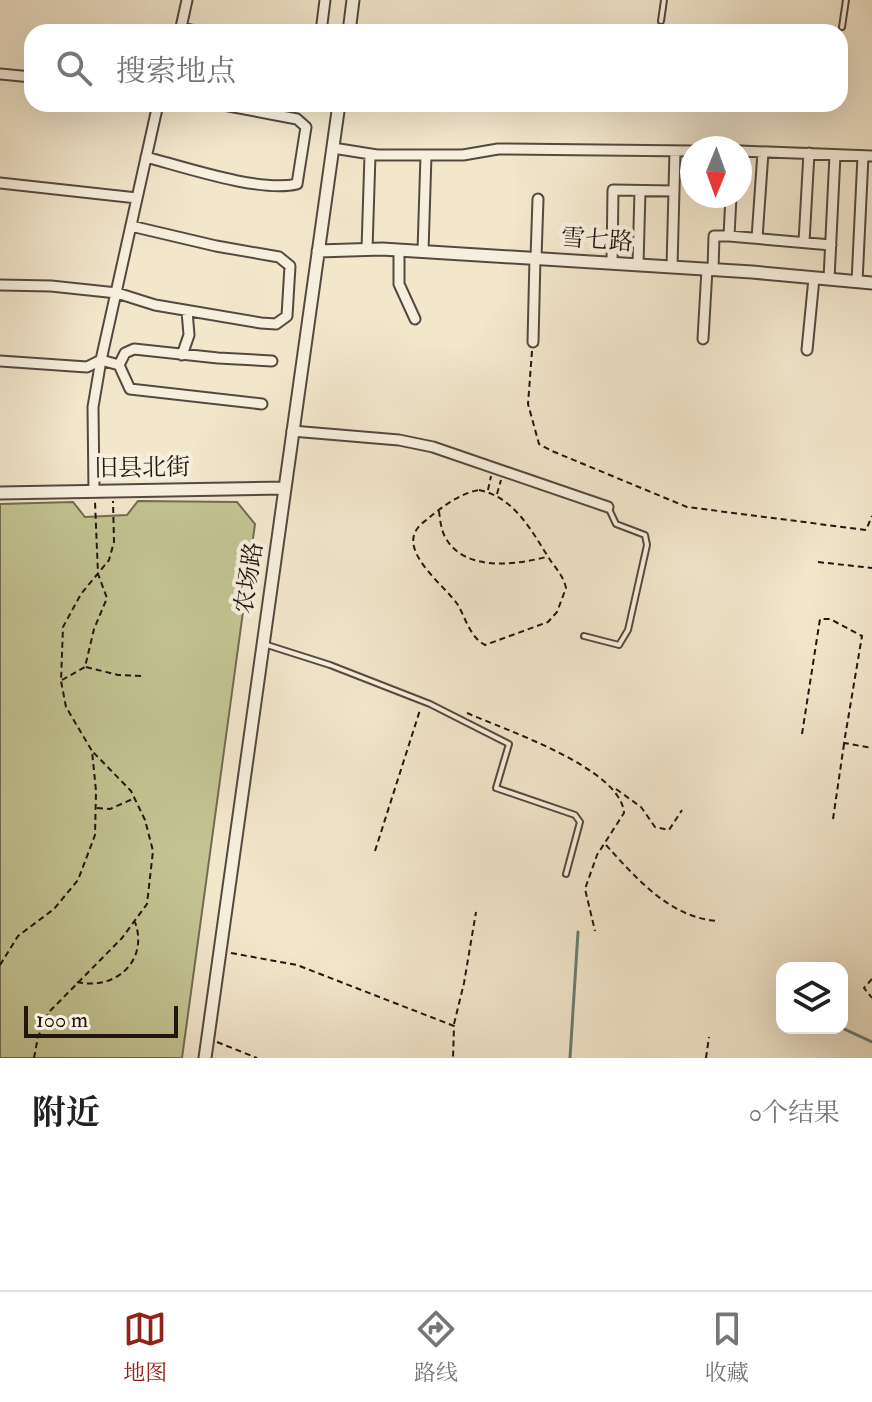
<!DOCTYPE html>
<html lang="zh">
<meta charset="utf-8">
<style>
:root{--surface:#fff;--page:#f6f6f6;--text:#222;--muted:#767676;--line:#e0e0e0;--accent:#8f2418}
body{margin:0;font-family:"IM FELL Double Pica","Noto Serif SC",serif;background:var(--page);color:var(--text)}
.controls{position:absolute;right:24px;bottom:24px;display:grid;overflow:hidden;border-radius:16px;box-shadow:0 8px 32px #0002}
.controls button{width:72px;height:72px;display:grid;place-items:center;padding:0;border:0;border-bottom:2px solid var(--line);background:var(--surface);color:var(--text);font:40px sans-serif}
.compass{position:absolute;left:680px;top:136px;width:72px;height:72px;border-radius:50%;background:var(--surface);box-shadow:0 8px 32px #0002;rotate:181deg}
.scale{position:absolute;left:24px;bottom:20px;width:154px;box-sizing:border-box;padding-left:8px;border:4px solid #211510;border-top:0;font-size:22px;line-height:28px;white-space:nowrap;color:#211510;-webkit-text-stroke:6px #f7efdd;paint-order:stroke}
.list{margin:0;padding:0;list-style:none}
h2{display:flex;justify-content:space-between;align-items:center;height:104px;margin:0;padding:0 32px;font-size:34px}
h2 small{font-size:26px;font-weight:400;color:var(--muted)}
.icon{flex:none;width:44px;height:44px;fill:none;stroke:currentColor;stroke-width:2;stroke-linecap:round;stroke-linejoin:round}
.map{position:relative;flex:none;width:872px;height:1058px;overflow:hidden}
.search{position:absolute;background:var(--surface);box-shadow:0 8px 32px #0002;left:24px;right:24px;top:24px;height:88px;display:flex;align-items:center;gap:20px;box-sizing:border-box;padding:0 28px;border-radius:24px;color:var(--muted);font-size:30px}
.sheet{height:232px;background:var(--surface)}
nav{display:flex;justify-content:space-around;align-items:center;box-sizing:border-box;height:112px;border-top:2px solid var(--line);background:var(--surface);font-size:22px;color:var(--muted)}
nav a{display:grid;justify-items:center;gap:4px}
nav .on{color:var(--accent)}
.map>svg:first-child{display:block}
.green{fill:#c3c392;stroke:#726c51;stroke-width:2}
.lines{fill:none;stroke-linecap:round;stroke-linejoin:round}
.stream{stroke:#6b7c71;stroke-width:3}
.service-casing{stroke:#55493f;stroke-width:8}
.minor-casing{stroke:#55493f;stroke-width:13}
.tertiary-casing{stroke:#55493f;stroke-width:15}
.path{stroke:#211510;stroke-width:2;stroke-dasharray:6 4;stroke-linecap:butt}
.service{stroke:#f7efdd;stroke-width:4}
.minor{stroke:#f7efdd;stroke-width:9}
.tertiary{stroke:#f7efdd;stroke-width:11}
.labels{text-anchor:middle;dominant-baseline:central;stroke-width:8;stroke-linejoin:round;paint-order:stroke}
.street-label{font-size:24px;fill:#211510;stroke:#f7efdd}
</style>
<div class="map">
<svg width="872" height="1058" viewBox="0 0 872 1058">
<rect width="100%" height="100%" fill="#f2e6cb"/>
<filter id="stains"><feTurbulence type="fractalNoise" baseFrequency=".0025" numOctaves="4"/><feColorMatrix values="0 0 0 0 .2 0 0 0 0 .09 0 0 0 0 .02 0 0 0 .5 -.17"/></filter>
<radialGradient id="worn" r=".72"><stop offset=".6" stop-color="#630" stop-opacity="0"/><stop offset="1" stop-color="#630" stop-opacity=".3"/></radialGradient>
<path class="green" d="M138,501L237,502L255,524L182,1058H0V504L73,502L85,517L127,515Z"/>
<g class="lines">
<path class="stream" d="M842,1028L872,1042
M570,1058L578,932"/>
<g class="service-casing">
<path id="service" d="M661,21L664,0
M842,27L846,0
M584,636L619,645L628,630L647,545L645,535L616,524L609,509
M264,644L330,665L430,704L509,744L496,788L575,815L580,822L566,874"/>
</g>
<g class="minor-casing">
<path id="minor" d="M182,28L201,32
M180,32L187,0
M321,32L325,0
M0,74L32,77
M158,104L101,360L119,365L130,389L262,404
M333,148L377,155H463L498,149L692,151
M740,151L872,156
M146,157C184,167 261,193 297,184L306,127L297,119L218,104
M0,183L137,198
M729,236L831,245
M757,238L763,152
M804,242L809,153
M367,249L370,155
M399,250V284L415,319
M423,251L426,155
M536,258L538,199
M612,263L613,190L674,191
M638,265L640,191
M672,267L675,151
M713,270L714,236H729L731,196
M829,279L835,155
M857,282L863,156
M0,285L51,286L117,293L155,305L261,323L276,324L287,316L290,266L279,257L216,246L131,226
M703,339L707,269
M533,342L535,258
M807,350L814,278
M182,355L189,335L187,311
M0,361L87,367L101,360L93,407L94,491
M119,365L125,353L134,349L218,358L272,361
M292,431L399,440L433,447L608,507"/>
</g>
<g class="tertiary-casing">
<path id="tertiary" d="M349,32L353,0
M318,251L382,249L752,272L872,283
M0,493L285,488
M205,1058L339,104"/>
</g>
<path class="path" d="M532,351L528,404L539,444L552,451L687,507L866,530L872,516
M479,490C513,497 530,528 547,555C554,567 563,574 566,588L557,612L548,622L485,645C470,637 466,619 458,605C445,586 400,553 417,529C420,524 427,520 431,516C445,505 461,493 479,490Z
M488,490L491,476
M497,494L501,480
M439,511C440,520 441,529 445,537C464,572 515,565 546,557
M818,562L872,568
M86,667L118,675L143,676
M62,680L85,667L94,629L107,598L98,574L95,502
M467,713C505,730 621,768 624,813L597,855L585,889L595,931
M802,734L820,619H830L862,636L844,743L872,748
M616,789L641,807L655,827L669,830L682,810
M97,808L110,809L135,798
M833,819L844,744
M606,845C636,878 671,919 719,921
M375,851L420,710
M231,953L297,965L454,1026L453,1058
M0,965L18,936L54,909L78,880L95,835L96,791L92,751L66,707L61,681L63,627L81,594L109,560L114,542L113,501
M872,979L864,988L872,998
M77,982C115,991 149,961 135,922
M454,1024L464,983L476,912
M217,1042L257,1058
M34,1058L38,1037L49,1012L122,938L147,904L153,851L145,820L131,791L93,752
M706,1058L709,1037"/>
<use href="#service" class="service"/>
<use href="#minor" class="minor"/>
<use href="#tertiary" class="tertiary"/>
</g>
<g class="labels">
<g class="street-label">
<text transform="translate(597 240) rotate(4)">雪七路</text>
<text transform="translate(142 468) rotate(-1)">旧县北街</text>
<text transform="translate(249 578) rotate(-81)">农场路</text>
</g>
</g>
<rect width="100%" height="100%" filter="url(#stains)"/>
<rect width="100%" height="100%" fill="url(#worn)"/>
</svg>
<div class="controls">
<button><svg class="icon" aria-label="layers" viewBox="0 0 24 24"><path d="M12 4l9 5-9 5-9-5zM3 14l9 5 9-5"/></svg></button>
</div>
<svg class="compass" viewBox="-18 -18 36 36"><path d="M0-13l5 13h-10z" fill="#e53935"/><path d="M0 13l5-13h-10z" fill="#767676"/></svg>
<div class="scale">100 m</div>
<div class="search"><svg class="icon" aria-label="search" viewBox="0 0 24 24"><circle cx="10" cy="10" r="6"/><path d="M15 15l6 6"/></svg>搜索地点</div>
</div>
<section class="sheet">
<h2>附近<small>0个结果</small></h2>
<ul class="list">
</ul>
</section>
<nav>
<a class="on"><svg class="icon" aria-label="map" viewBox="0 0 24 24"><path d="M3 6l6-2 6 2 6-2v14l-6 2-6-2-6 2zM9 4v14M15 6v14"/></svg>地图</a>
<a><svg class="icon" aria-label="directions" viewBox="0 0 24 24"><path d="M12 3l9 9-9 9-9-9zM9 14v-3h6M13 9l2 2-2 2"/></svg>路线</a>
<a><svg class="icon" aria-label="saved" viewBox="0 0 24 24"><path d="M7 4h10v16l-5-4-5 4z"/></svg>收藏</a>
</nav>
